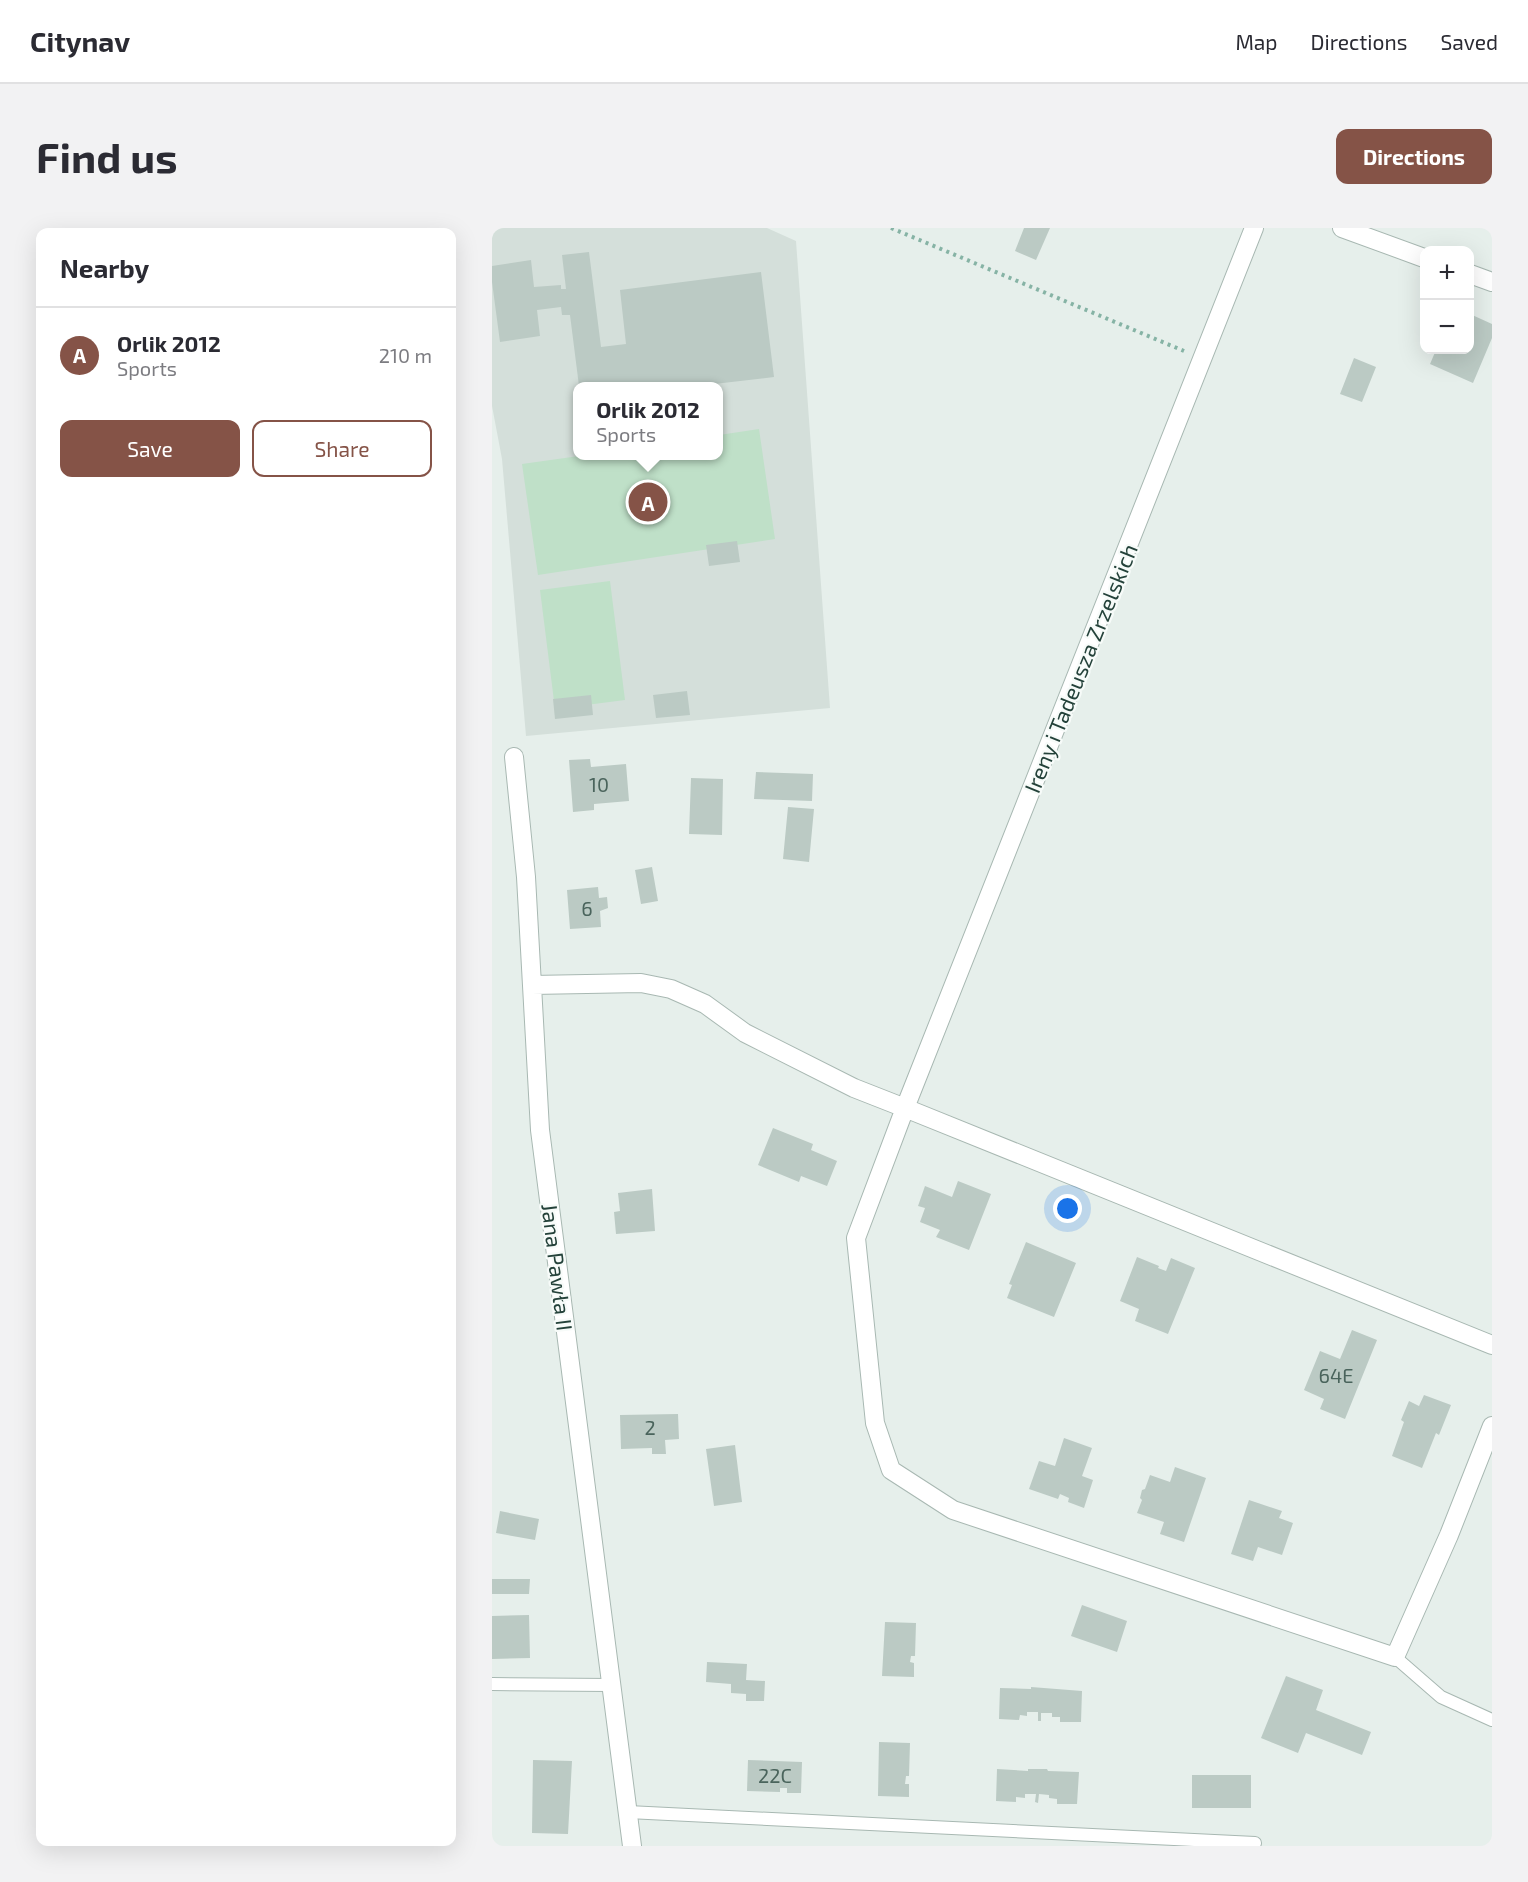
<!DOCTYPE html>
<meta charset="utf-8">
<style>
:root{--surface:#fff;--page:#f2f2f3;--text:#2b2b33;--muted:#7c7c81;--line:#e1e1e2;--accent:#855347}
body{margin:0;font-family:"Exo 2",sans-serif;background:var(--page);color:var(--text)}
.controls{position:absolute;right:18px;top:18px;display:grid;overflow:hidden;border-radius:12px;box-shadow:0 6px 24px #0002}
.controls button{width:54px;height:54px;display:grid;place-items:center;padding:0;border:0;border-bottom:2px solid var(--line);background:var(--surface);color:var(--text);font:30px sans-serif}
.you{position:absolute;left:576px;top:981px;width:21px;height:21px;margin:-15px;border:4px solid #fff;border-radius:50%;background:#1a73e8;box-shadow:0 0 0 9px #1a73e833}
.badge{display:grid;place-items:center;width:39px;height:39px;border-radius:50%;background:var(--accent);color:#fff;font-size:20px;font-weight:700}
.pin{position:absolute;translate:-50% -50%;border:3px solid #fff;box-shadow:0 2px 6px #0006}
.popup{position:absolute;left:81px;top:154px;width:150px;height:78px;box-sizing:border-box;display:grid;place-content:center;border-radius:12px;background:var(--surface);filter:drop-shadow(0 2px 4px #0005);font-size:20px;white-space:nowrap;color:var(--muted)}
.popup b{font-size:22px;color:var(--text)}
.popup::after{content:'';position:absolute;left:50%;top:100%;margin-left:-12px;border:12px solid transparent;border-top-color:var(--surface)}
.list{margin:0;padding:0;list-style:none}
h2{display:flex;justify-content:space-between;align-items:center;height:78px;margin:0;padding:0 24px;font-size:26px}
h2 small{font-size:20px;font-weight:400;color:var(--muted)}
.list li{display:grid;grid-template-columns:39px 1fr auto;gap:18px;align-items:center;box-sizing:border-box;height:96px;padding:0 24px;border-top:2px solid var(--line)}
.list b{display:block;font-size:22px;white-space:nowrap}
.list p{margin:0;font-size:20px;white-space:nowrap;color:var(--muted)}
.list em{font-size:20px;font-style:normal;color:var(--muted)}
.actions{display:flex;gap:12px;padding:18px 24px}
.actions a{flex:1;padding:14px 0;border:2px solid var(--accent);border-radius:12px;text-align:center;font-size:21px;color:var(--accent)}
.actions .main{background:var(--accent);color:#fff}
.map{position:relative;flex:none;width:1000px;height:1618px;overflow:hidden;border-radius:12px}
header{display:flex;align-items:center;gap:36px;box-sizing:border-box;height:84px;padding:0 30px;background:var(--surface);border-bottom:2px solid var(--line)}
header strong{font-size:28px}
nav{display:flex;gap:33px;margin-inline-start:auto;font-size:21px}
.intro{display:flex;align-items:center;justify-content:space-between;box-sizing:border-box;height:144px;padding:0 36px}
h1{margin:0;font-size:42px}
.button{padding:15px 27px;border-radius:12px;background:var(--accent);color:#fff;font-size:21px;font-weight:700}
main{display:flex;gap:36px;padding:0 36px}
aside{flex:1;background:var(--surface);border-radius:12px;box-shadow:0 6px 24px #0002}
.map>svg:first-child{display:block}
.built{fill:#d4dfda;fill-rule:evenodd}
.green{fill:#bfe0c8}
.building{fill:#bbcac4}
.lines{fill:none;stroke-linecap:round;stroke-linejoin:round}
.service-casing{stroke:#a8b8b2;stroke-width:14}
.minor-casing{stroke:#a8b8b2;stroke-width:20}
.path{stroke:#86b3a5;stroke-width:4;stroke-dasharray:3 4.5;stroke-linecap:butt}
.service{stroke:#fff;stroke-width:12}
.minor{stroke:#fff;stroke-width:18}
.labels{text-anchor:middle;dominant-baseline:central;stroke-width:4.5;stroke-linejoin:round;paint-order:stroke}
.number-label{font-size:20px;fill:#4a645c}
.street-label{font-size:22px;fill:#24423a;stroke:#f7fbf9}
</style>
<header>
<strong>Citynav</strong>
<nav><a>Map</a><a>Directions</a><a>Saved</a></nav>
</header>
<div class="intro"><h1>Find us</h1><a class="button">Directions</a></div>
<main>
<aside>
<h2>Nearby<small></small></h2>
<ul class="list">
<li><span class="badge">A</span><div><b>Orlik 2012</b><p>Sports</p></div><em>210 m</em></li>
</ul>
<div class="actions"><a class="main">Save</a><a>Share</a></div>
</aside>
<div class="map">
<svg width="1000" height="1618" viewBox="0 0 1000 1618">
<rect width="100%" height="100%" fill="#e6efeb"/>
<path class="built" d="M0,0H275L304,13L338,480L34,508L10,231L0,178ZM86,158H226V228H86Z"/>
<path class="green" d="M267,201L283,311L46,347L30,236L87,228H226L227,207Z
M118,353L133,472L63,481L48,362Z"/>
<path class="building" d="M532,0H558L544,32L523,23Z
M97,24L109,119L134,116L128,62L269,44L282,149L205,158H87L78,87H70L69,79L45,82L48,108L8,114L0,54V38L39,32L42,59L69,57V61H74L70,27Z
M978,86L1000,96V110L981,155L938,136L944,122H978Z
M862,130L884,139L870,174L848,166Z
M245,313L248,334L217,338L214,317Z
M195,463L198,487L164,490L161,467Z
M99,467L101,487L63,491L61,471Z
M98,531L99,539L134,536L137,573L102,576V582L81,584L77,532Z
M264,544L321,546L320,573L262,571Z
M199,550L231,551L230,607L197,606Z
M296,579L322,581L317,634L291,631Z
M160,639L166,673L149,676L143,642Z
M106,659L107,670L115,669L116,680L108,683L109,699L78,701L75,662Z
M281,900L321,916L319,922L345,933L335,958L309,948L307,954L266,937Z
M466,953L499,966L477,1022L444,1009L448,1002L428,994L433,980L426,978L433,958L460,969Z
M160,961L163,1003L124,1006L122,984L128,983L126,965Z
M534,1014L584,1035L562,1089L515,1070L520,1057L517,1056Z
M645,1029L667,1038L666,1040L674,1043L679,1030L703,1040L676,1106L643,1093L647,1081L628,1073Z
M860,1102L885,1112L853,1191L828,1181L832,1171L812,1162L828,1123L848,1131Z
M932,1167L959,1177L947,1207L944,1205L930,1240L900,1228L912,1194L909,1192L917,1173L927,1178Z
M186,1186L187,1211L173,1212L174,1226H160V1220L129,1221L128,1187Z
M572,1210L600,1220L590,1248L601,1252L592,1280L576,1274L577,1270L568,1266L566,1271L537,1261L547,1233L563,1238Z
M243,1217L250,1274L222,1278L214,1221Z
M683,1239L714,1250L692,1314L668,1306L672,1294L645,1285L650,1272L648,1270L650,1262L653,1261L658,1247L678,1254Z
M757,1272L790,1283L787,1290L801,1295L790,1327L766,1319L761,1333L739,1326Z
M8,1283L47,1291L43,1312L4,1305Z
M0,1351H38L37,1366H0Z
M590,1377L635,1393L625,1424L579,1408Z
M37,1387L38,1430L0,1431V1388Z
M393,1394L424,1395L423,1428H419L418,1434L422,1435V1449L390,1448Z
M215,1434L255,1436L254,1452L273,1453L272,1473H254V1466L239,1465V1456L214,1454Z
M794,1448L831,1462L824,1482L879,1504L870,1527L814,1505L806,1525L769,1510Z
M539,1459L590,1463L589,1494H568V1489H560V1485H549V1493H546V1484H535V1488L528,1487L527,1492L507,1491L508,1460L539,1461Z
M387,1514L418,1515L417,1548H414L413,1556H417V1569L386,1568Z
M41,1532L80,1533L76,1606L40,1605Z
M256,1532L310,1534L309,1565H295V1560H288V1564L255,1563Z
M505,1541L536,1543V1541H555L556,1543L587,1544L585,1576H565V1571L557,1570V1567L547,1566L546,1575L543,1574L544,1566H533V1570L524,1569V1574L504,1573Z
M700,1547H759V1580H700Z"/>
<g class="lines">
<g class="service-casing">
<path id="service" d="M903,1429L949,1469L1000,1492
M0,1456L119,1457
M136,1584L763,1615"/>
</g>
<g class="minor-casing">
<path id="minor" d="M762,0L413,880L364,1010L383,1195L399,1242L461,1282L903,1429L957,1307L1000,1198
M850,0L932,30
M978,46L1000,54
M22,529L34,649L48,902L140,1618
M40,757L149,755L179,761L213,776L253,805L362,860L413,880L1000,1117"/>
</g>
<path class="path" d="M399,0L692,123"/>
<use href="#service" class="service"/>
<use href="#minor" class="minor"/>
</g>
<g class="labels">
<g class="number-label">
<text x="107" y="556">10</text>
<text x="95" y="680">6</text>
<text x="844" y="1147">64E</text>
<text x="158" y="1199">2</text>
<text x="283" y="1547">22C</text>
</g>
<g class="street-label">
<text transform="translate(588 440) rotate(-68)">Ireny i Tadeusza Zrzelskich</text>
<text transform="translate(66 1039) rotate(83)">Jana Pawła II</text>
</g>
</g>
</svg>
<div class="controls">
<button>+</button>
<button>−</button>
</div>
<div class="you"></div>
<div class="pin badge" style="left:156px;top:274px">A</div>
<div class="popup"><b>Orlik 2012</b>Sports</div>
</div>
</main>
